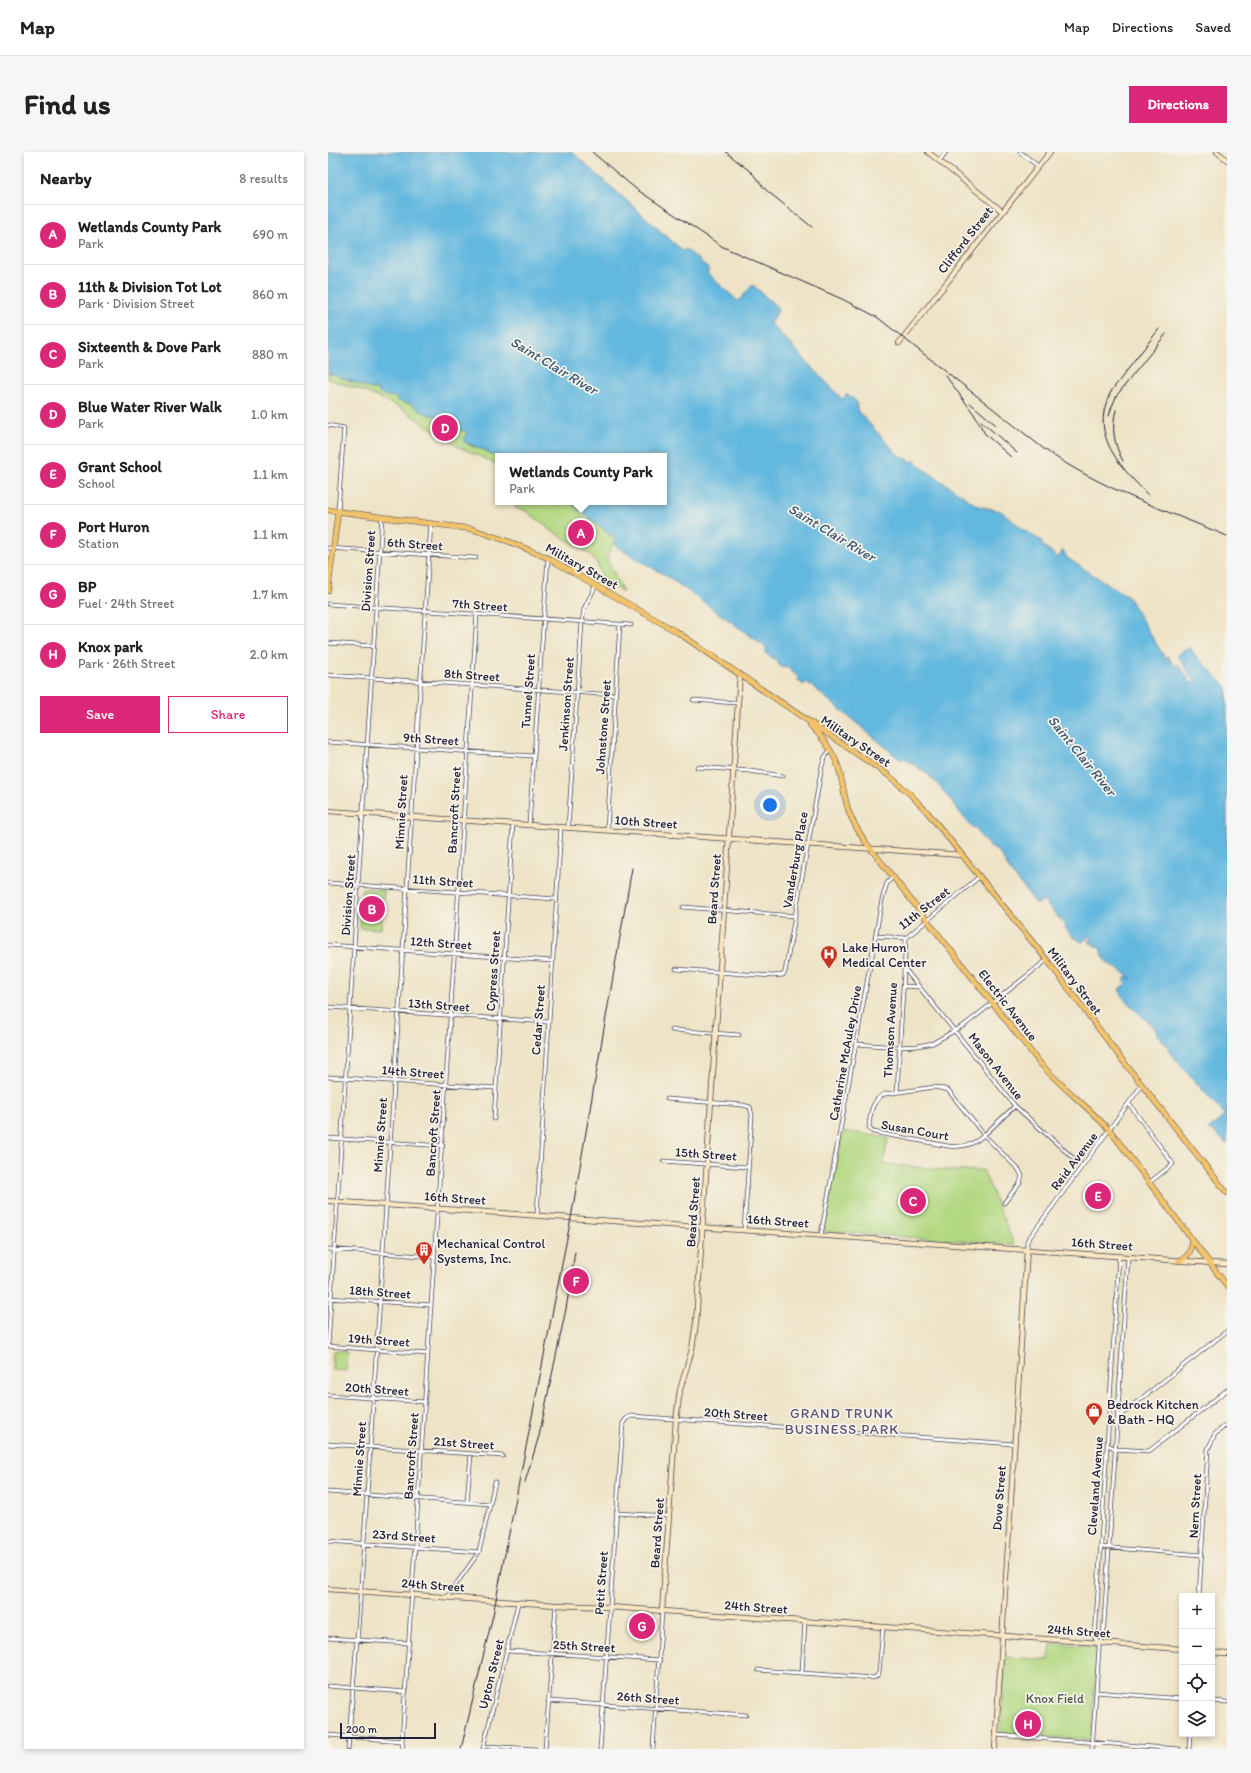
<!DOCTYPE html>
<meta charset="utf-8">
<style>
:root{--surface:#fff;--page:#f6f6f6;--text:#202124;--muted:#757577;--line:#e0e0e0;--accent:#db2777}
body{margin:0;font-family:Itim,sans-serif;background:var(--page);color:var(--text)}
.controls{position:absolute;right:12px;bottom:12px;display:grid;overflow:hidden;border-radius:0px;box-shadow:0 2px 6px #0003}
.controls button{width:36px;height:36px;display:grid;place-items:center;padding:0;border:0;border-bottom:1px solid var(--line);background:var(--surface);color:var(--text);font:20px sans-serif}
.scale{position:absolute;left:12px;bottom:10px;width:96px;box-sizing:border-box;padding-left:4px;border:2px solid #22223b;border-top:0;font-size:11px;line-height:14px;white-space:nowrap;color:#22223b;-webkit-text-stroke:3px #f7f3e8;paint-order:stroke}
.you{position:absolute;left:442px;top:653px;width:14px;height:14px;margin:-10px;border:3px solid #fff;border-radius:50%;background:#1a73e8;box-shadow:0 0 0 6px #1a73e833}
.badge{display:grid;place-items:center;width:26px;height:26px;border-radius:50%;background:var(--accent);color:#fff;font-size:13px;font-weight:700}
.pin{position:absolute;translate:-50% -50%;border:2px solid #fff;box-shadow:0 1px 4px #0006}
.popup{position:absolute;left:167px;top:301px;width:172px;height:52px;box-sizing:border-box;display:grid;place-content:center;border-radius:0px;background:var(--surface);filter:drop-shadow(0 1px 3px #0005);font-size:13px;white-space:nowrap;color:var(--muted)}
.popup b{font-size:15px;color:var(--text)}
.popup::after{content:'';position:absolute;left:50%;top:100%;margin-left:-8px;border:8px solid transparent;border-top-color:var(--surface)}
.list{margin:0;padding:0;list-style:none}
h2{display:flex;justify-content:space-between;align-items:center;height:52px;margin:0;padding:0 16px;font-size:17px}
h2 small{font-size:13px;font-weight:400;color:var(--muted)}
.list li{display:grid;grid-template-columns:26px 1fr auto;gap:12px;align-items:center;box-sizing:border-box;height:60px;padding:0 16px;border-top:1px solid var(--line)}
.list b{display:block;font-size:15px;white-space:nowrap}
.list p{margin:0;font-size:13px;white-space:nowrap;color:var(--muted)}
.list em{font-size:13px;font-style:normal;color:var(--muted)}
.actions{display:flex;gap:8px;padding:12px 16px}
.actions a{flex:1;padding:9px 0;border:1px solid var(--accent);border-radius:0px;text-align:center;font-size:14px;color:var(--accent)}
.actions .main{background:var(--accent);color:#fff}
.icon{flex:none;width:22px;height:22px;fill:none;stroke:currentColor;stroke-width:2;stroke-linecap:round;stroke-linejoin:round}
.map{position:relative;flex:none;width:899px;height:1597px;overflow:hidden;border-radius:0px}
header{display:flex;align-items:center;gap:24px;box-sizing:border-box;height:56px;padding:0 20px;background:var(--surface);border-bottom:1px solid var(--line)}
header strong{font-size:19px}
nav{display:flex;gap:22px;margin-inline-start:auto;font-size:14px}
.intro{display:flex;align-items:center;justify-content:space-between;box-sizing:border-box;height:96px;padding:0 24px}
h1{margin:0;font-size:28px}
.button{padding:10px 18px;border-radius:0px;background:var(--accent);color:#fff;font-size:14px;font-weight:700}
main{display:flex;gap:24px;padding:0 24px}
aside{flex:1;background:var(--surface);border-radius:0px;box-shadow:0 2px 6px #0003}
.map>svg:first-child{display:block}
.green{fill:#b2d881;stroke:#6a7d5e}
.water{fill:#63b8df;stroke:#426d8d}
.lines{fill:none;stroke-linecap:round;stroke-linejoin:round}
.street-casing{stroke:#413f50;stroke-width:4.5}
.secondary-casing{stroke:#413f50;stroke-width:6}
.primary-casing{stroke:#413f50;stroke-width:6}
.street{stroke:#fff;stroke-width:3}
.secondary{stroke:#fae7c3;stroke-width:4.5}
.primary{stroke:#f2c36a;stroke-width:5}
.rail{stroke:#22223b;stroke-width:1}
.labels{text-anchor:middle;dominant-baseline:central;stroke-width:3.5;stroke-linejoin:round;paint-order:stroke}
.street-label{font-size:13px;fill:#22223b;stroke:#f7f3e8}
.poi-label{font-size:13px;fill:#22223b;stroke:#f7f3e8;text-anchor:start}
.park-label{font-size:13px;fill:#4d5950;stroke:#f7f3e8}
.water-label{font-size:14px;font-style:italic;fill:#395674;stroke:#f7f3e8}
.neighbourhood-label{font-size:14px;letter-spacing:1px;fill:#585374;stroke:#f7f3e8}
</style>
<header>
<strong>Map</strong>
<nav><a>Map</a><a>Directions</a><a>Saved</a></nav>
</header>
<div class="intro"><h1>Find us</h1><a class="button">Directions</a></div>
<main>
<aside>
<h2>Nearby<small>8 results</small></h2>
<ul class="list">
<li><span class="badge">A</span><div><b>Wetlands County Park</b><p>Park</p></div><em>690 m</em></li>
<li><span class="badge">B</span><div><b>11th &amp; Division Tot Lot</b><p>Park · Division Street</p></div><em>860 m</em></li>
<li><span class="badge">C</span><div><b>Sixteenth &amp; Dove Park</b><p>Park</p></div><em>880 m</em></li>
<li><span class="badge">D</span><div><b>Blue Water River Walk</b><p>Park</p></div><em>1.0 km</em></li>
<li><span class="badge">E</span><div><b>Grant School</b><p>School</p></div><em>1.1 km</em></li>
<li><span class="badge">F</span><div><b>Port Huron</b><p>Station</p></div><em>1.1 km</em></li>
<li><span class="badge">G</span><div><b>BP</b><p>Fuel · 24th Street</p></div><em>1.7 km</em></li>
<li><span class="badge">H</span><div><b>Knox park</b><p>Park · 26th Street</p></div><em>2.0 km</em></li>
</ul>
<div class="actions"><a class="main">Save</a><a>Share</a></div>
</aside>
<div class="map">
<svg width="899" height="1597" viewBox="0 0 899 1597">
<rect width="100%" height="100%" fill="#f7f3e8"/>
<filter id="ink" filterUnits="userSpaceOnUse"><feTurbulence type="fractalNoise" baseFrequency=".025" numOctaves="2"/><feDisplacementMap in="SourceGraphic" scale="8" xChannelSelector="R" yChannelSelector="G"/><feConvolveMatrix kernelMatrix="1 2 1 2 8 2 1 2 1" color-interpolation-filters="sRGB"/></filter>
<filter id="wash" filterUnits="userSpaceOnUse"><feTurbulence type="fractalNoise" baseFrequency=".012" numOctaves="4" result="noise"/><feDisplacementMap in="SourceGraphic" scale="16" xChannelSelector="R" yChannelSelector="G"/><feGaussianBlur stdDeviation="0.9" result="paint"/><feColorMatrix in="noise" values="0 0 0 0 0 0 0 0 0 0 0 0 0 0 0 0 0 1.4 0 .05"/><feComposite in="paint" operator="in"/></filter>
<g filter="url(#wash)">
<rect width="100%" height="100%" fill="#eee3c6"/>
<path class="green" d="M0,221L41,236L47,237L59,244C79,240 94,264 112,265C116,270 125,271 131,275V277L139,280V291L141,293L159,299L160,301L170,305V313L131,295L71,255L31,237L0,227Z
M190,350H242L285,385L287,387L279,407L295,440L276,429L269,412L262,402L219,376V374L198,359L187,356Z
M34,736L56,738L53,777L32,776Z
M515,979L560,986L555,1012L628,1019L655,1018L686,1093L496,1079Z
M5,1199L19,1200L18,1219L4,1218Z
M723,1491L769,1495L763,1588L672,1581L677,1505L721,1508Z"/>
<path class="water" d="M0,0H244L355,99L358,97L381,117L379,121L410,149L416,145L415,143L425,133L450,156L448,163L442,171L514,247L519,242L529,250V258L569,302L584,310L586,308L593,315L650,354L673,359L696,378L715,390L713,392L730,406L735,398L739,406L800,445L837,506L840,504L846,515L850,512L864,532L867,530L849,503L862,495L867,503L899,535V992L886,980L880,978L897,963L841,900V896L829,882L827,876L797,848L791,837L799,831L796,827L799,824L804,828C793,814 776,817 772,795L765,793L767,791L766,790L763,792L761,789L764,787L762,784L754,790L744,784L737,776L738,774L715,748L709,752L706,750L704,746L682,719L671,700L661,694L650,681L651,680L646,675L645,676C630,660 618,640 603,625C594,616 585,613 575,606L573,608L479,530L476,533L470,529L471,526L458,514L454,515L450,512L451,510L437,501L439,496L342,426L287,394L288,389L285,385L242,350H336V304H170V305L160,301L159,299L136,290L139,280L130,277V275L114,267L113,265L99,262L85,254L84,251L83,252L70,249L68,245L59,244L51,241L50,238L41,236L0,221Z"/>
</g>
<g filter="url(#ink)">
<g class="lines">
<g class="street-casing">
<path id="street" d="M692,0L710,14
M611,9L618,0
M0,273L16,276L10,359
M0,396L148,406
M0,452L303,473
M0,491L45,494
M0,523L287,543
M365,548L409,551
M0,590L205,604
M369,615L422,619L455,624
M201,673L220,406
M240,676L254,470L256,457L268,433
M279,678L292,472
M0,731L228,747
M355,755L467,764
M548,784L578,786
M578,786L651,725
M0,793L224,809
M576,816L687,954L754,1014
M348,817L445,824L455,823L457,820L494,614L497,605L502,598
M575,834L592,835
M0,855L220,870
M344,878L411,883
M528,892L571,895L590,894L605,891L638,872L719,808
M0,925L168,936
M569,940L578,786
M339,947L415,953L422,955L424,963L416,1078
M801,952L845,1012L822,1030
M166,967L185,672
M0,986L115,994
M335,1009L420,1015
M676,1051L692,1031L694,1024L691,1018L656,983L620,938L607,935L557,942C544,947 542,962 541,975L545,980L620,994C634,996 646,993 656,983L687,954
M209,1063L233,675
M493,1083L554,748L559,731L566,724
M0,1097L107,1105
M699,1097V1089L814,933
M0,1146L103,1153
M0,1194L54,365
M0,1194L100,1202
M0,1243L97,1250
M790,1265L899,1179
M0,1292L175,1304
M780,1293L788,1297L821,1299L899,1238
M0,1340L162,1352
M139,1350L143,1302
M288,1361L341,1364
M0,1389L151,1400
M773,1395L874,1403
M871,1444L880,1297L887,1282L899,1272
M119,1445L151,1400L167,1330
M0,1486L81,1491
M771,1491L775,1486L800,1105
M180,1499L332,1508
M430,1518L545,1526L549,1524L551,1520L555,1476
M474,1520L477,1470
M0,1534L78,1540
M768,1540L854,1547
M220,1549L418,1563
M884,1549L899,1550
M0,1583L74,1589
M668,1583L851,1597
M156,1594L207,1597
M20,1597L31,1464L103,371
M75,1597L74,1589L149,462
M155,1597L190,1451
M217,1597L228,1453
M272,1597L295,1271L299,1266L304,1264L686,1292
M325,1597L334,1459
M764,1597L771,1497V1491L767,1486L791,1104
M861,1597L862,1582"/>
</g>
<g class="secondary-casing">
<path id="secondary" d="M600,0L674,59
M889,0L899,8
M571,191L722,0
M0,659L634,703
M0,1049L899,1112
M0,1437L228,1453L281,1455L854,1497
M334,1459L348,1268L352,1238L364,1197L368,1171L412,522
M884,1501L899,1502
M667,1597L699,1097"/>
</g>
<g class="primary-casing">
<path id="primary" d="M0,358L144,377L182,390L220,406L349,480L560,623L582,642L600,661L719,808L792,905L899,1041
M0,439L10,359
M482,573C495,586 506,600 511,617C515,631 516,646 521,660C525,671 532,682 539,692L711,910C734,936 761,955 784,981L899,1134
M851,1109C862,1104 864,1098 863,1086"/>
</g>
<use href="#street" class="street"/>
<use href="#secondary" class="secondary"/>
<use href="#primary" class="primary"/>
<path class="rail" d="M264,0L308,37L395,95L514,147L549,165L716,297C771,336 837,358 899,384
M398,0L424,21L438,38L484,75
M617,223L646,262L657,282L683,305
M642,251L668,273
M788,258C783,276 786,293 795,309
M781,264L784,254L789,243L838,182
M653,269L689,301
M821,344C792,314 759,282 784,238L831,177
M197,1330L211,1284L238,1157L247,1100
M133,1597L165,1463L243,1066L304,716"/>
</g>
</g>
<defs>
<g id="hospital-pin" transform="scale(0.9)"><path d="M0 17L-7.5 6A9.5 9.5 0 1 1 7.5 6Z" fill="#c8321e" stroke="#f7f3e8"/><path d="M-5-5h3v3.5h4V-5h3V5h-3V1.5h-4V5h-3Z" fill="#fff"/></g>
<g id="building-pin" transform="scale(0.9)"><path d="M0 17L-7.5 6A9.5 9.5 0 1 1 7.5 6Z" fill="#c8321e" stroke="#f7f3e8"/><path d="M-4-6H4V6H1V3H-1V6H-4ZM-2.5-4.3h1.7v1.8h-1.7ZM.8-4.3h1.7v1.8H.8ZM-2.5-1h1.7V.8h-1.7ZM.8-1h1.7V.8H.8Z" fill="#fff"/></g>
<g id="shop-pin" transform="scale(0.9)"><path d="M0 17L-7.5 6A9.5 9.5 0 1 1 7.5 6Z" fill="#c8321e" stroke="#f7f3e8"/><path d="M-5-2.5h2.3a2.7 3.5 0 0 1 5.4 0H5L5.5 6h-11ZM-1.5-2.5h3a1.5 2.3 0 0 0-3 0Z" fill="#fff"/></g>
</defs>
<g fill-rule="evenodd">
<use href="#hospital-pin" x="501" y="802"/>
<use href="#building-pin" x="96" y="1098"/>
<use href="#shop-pin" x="766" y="1259"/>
</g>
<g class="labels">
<g class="street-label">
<text transform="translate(637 88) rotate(-52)">Clifford Street</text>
<text transform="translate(87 392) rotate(4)">6th Street</text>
<text transform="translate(254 414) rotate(29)">Military Street</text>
<text transform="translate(40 419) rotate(-86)">Division Street</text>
<text transform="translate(152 453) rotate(4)">7th Street</text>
<text transform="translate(144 523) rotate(4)">8th Street</text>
<text transform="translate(200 539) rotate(-86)">Tunnel Street</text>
<text transform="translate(238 552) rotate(-86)">Jenkinson Street</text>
<text transform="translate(275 575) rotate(-86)">Johnstone Street</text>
<text transform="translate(103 587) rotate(4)">9th Street</text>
<text transform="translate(528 589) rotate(34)">Military Street</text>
<text transform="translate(126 658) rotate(-87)">Bancroft Street</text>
<text transform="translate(73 660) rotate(-87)">Minnie Street</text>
<text transform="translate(318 670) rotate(4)">10th Street</text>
<text transform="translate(467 708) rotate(-80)">Vanderburg Place</text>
<text transform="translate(115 729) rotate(4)">11th Street</text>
<text transform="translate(386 737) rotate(-86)">Beard Street</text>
<text transform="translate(20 743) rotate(-86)">Division Street</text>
<text transform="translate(596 756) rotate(-38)">11th Street</text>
<text transform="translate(113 791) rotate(4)">12th Street</text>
<text transform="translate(165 819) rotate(-86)">Cypress Street</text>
<text transform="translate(747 829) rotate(53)">Military Street</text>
<text transform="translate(111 853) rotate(4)">13th Street</text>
<text transform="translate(680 853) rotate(52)">Electric Avenue</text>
<text transform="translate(210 868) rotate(-86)">Cedar Street</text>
<text transform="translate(562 878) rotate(-87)">Thomson Avenue</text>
<text transform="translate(517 901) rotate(-80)">Catherine McAuley Drive</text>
<text transform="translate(668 914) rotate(52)">Mason Avenue</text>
<text transform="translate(85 920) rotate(4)">14th Street</text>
<text transform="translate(587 978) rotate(10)">Susan Court</text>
<text transform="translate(105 981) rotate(-86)">Bancroft Street</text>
<text transform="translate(52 983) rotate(-86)">Minnie Street</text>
<text transform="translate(378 1002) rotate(4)">15th Street</text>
<text transform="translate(746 1009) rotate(-53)">Reid Avenue</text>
<text transform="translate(127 1046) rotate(4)">16th Street</text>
<text transform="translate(365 1060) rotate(-86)">Beard Street</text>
<text transform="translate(450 1069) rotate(4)">16th Street</text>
<text transform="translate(774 1092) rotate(4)">16th Street</text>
<text transform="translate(52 1140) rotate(4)">18th Street</text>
<text transform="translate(51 1188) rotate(4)">19th Street</text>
<text transform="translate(49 1237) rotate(4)">20th Street</text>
<text transform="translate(408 1262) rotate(4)">20th Street</text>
<text transform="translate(136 1291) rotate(4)">21st Street</text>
<text transform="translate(83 1304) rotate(-86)">Bancroft Street</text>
<text transform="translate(31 1307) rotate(-86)">Minnie Street</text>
<text transform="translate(767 1334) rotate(-86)">Cleveland Avenue</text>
<text transform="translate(671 1346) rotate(-86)">Dove Street</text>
<text transform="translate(867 1354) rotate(-87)">Nern Street</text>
<text transform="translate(329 1381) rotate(-86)">Beard Street</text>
<text transform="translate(76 1384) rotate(4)">23rd Street</text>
<text transform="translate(273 1431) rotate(-86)">Petit Street</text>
<text transform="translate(105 1433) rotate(4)">24th Street</text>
<text transform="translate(428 1455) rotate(4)">24th Street</text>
<text transform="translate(751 1479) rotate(4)">24th Street</text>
<text transform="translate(256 1494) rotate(3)">25th Street</text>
<text transform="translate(163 1522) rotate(-76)">Upton Street</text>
<text transform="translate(320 1546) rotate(4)">26th Street</text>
</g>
<g class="poi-label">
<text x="514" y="795">Lake Huron<tspan x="514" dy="15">Medical Center</tspan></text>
<text x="109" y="1091">Mechanical Control<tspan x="109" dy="15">Systems, Inc.</tspan></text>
<text x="779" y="1252">Bedrock Kitchen<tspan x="779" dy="15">&amp; Bath - HQ</tspan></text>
</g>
<g class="park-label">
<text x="727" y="1546">Knox Field</text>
</g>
<g class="water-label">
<text transform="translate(226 214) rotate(31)">Saint Clair River</text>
<text transform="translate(504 381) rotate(31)">Saint Clair River</text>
<text transform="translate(754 604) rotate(51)">Saint Clair River</text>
</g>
<g class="neighbourhood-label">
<text x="514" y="1261">GRAND TRUNK<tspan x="514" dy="16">BUSINESS PARK</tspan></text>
</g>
</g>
</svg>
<div class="controls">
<button>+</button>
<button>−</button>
<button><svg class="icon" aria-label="locate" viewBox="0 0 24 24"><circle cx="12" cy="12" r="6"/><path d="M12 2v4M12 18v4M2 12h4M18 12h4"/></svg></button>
<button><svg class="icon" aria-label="layers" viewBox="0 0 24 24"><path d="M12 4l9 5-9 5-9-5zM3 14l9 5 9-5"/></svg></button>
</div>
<div class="scale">200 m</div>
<div class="you"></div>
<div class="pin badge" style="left:253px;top:381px">A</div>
<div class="popup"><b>Wetlands County Park</b>Park</div>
<div class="pin badge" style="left:44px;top:757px">B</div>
<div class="pin badge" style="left:585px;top:1049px">C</div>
<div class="pin badge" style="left:117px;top:276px">D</div>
<div class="pin badge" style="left:770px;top:1044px">E</div>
<div class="pin badge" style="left:248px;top:1129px">F</div>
<div class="pin badge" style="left:314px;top:1474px">G</div>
<div class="pin badge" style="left:700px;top:1572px">H</div>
</div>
</main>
